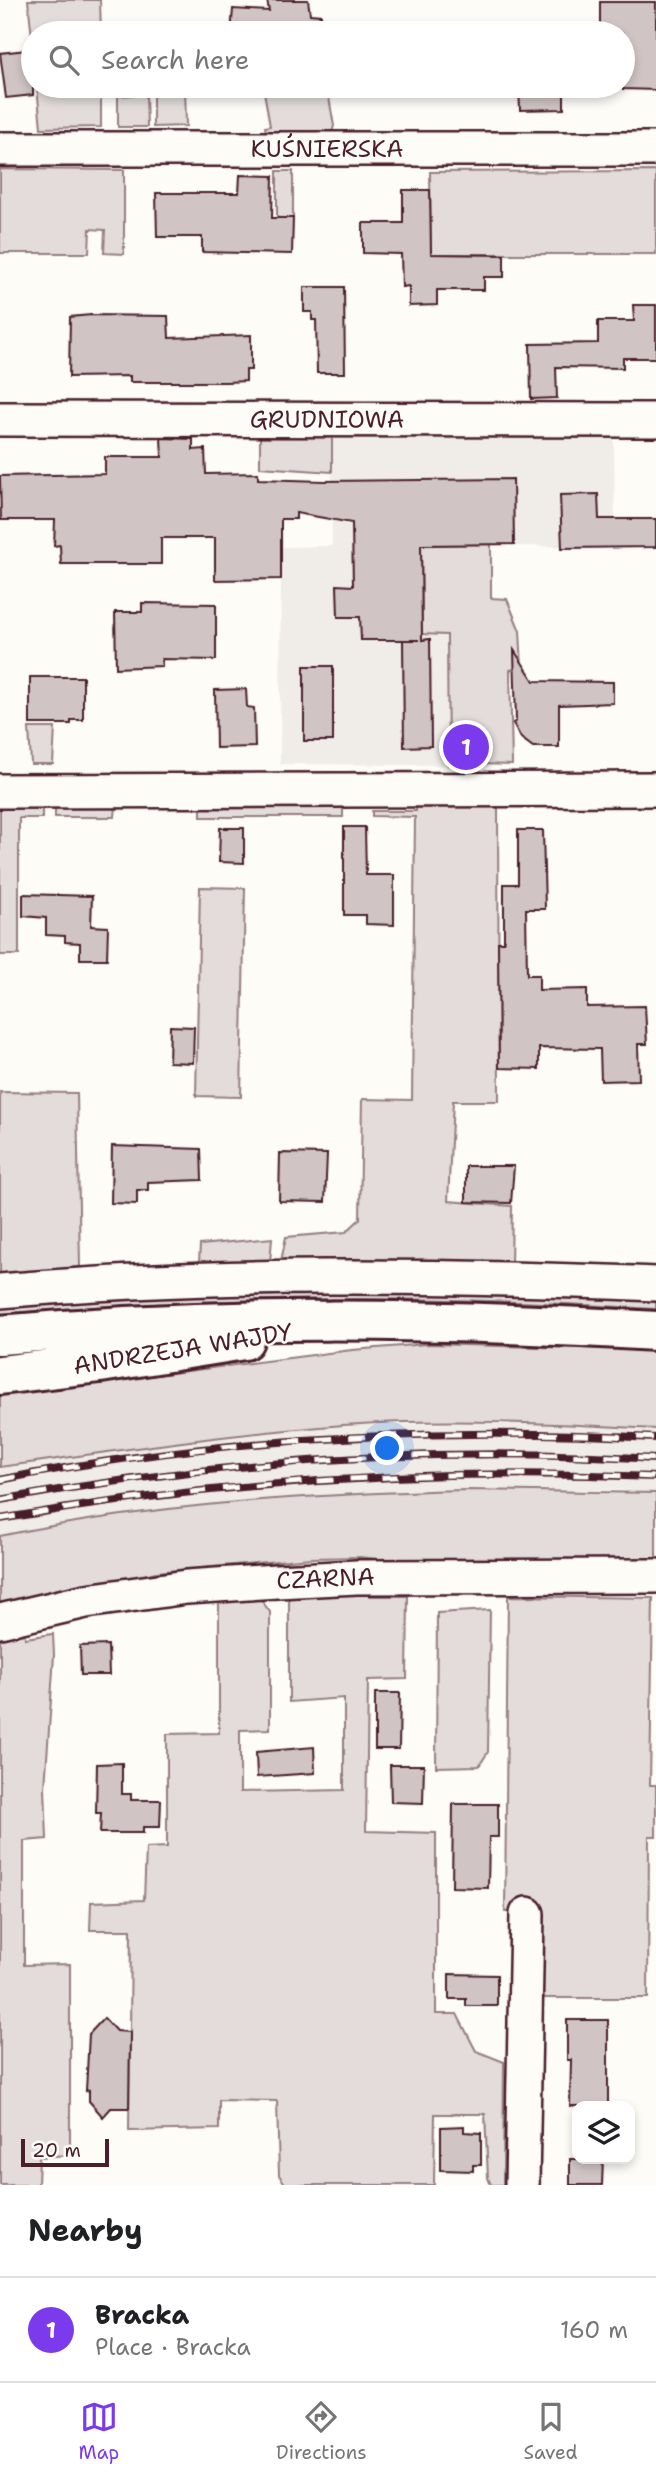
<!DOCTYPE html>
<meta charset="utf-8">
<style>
:root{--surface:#fff;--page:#f6f6f6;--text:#202124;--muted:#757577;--line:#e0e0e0;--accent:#7c3aed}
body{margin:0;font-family:"Shantell Sans",sans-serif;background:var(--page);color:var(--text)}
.controls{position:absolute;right:21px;bottom:21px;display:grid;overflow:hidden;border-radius:14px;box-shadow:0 4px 10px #0003}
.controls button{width:63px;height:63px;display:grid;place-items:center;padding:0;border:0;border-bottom:2px solid var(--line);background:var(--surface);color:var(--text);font:35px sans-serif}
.scale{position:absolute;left:21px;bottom:18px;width:88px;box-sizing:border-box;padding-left:7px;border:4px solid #4a1f2b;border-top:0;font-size:19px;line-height:24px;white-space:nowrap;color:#4a1f2b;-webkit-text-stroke:5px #fdfcf7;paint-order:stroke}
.you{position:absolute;left:388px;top:1449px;width:24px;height:24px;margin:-18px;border:5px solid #fff;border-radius:50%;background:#1a73e8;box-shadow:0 0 0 10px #1a73e833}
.badge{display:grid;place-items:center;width:46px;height:46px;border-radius:50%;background:var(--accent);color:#fff;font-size:23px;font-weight:700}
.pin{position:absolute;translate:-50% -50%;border:4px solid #fff;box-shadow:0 2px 7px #0006}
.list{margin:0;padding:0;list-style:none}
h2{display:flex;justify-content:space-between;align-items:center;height:91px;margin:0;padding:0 28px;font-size:30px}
h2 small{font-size:23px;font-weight:400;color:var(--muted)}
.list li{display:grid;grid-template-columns:46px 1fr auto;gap:21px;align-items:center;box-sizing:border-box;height:105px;padding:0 28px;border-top:2px solid var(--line)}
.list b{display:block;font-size:26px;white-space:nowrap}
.list p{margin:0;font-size:23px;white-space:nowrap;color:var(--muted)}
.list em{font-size:23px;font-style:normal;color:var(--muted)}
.icon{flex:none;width:38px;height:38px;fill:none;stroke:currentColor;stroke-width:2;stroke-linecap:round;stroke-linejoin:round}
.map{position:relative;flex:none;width:656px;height:2185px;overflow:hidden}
.search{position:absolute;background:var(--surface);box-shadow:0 4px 10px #0003;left:21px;right:21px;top:21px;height:77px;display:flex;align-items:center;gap:18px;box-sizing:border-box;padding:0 24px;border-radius:38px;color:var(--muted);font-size:26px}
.sheet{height:196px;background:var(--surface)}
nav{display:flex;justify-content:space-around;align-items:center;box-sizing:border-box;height:98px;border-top:2px solid var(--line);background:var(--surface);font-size:19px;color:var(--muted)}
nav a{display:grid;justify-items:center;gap:4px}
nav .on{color:var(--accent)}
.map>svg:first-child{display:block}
.built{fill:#f0ece8}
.green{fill:#e3dcda;stroke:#967e82;stroke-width:2}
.building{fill:#d0c5c4;stroke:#4a1f2b;stroke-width:2}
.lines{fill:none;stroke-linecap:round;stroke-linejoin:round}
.street-casing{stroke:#4a1f2b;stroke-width:38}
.secondary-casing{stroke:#4a1f2b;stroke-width:44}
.street{stroke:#fdfcf7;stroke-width:33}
.secondary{stroke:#fdfcf7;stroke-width:38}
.rail-casing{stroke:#4a1f2b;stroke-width:8}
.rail{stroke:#fdfcf7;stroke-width:5;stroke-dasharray:16;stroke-linecap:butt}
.labels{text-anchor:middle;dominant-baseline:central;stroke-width:5;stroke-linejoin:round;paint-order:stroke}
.street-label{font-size:24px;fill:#4a1f2b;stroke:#fdfcf7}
</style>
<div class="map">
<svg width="656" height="2185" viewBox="0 0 656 2185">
<rect width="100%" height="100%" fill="#fdfcf7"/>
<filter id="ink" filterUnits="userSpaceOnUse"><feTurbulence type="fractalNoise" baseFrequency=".0143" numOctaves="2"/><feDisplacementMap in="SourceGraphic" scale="14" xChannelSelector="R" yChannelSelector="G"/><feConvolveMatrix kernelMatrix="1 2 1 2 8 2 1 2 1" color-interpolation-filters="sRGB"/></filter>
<g filter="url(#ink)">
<path class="built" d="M332,431L614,432L615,547L447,545L448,765L280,764L281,547L332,546Z
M540,1422L656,1429V1493L619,1490L363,1493L125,1514L0,1536V1467L173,1443L345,1425Z"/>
<path class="green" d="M28,0H100L101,33H33V47Z
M37,86H101V127L41,128Z
M153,86H185L186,126L153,127Z
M263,86H327L334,126L332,132L279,135V131H266L265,127L270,126Z
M146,94L147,127H118V96Z
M0,169L124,170V254L104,253L105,230L90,229L89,253H0Z
M277,171H293V218H277Z
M656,171V254H431L430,172Z
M260,429L332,431V472L260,467Z
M491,544V598L507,599L520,631L522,667L510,670L512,765L479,764V738L455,737L454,764L448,765L447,635L422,634L421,545Z
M29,728H55L53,764H31Z
M343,804V817H201V806Z
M42,805V818H19V955H0V806Z
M55,806H116L115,817H55Z
M416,806L498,807L499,1101H453L448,1201L512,1206L511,1266L281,1261L286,1237L346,1232L360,1219L362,1099L412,1100L415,817L372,816V811H416Z
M200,887L245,888L241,1097L196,1096Z
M0,1092L77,1093L80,1267L0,1275Z
M272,1238L270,1263H199L200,1245Z
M228,1288L656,1297V1309C438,1294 218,1296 0,1314V1303Z
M427,1344L656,1350V1429C552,1423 447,1418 343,1425C228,1434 114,1451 0,1467V1395L352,1350Z
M466,1490L656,1493V1563L420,1564L360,1557L311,1558L156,1572L0,1609V1536C153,1504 310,1494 466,1490Z
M367,1591L369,1596H408L407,1679L368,1680L366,1831L436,1833V2014H457L476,2051L504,2062L503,2185H491L488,2178L485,2114H435L434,2185H286L279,2175L277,2101L219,2100V2129L129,2131L131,1930H90L91,1902L144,1900L146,1848L167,1847V1734L219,1733V1601L261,1600L270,1612V1729L240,1730V1792L344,1790V1698L289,1702V1596Z
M508,1596L653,1598L650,1785H656V1836H649L648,1998H540L541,1913L505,1912Z
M490,1610L488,1752L479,1766L436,1767L437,1613Z
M24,1630L25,1638L53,1634L54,1655L45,1788L47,1839L24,1841V1965L70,1964V2155L39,2157L38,2185H0V1634Z"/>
<path class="building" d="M267,0H308L310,14L321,15V33H231L233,9L269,11Z
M600,2H656V90L623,89V33H600Z
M27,50L33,52V95L6,98L0,53Z
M519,86H564V109L520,110Z
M240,175L273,176L272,218H293L292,254L202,252V237H157L156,193H239Z
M403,190H430L431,254L504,255V277H484V290H437V305L409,306V286L402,287L401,254L363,253V223H403Z
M304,287H344L345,373H317L316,320H312V312H304Z
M633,305H656V358H623V368L556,367L557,398L531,399L530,344L598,343V321H634Z
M91,315L168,316L169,338L251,335V370H246V381L227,382H130V376L69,377L70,317Z
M161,438L193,439V450L205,449L206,474L258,473V479L324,481L513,479L514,544L421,545L422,640L430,639L431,746L404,747L403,640H419H361L360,617H338L337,585L353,586L352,523L296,513V519H281V579L215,580V538H161V564H61L60,545L54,546L55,520H1L0,476L105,474V457H162Z
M598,494L599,519H656V547L562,548L560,495Z
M142,603L216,604V660L162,659V666L116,668L115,612H142Z
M514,650L534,681L613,682V703L559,705V747H533L521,738L513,723L516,721Z
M304,666H333V741H304Z
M30,677H83V720H71V724H30Z
M246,689L247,707L254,708L255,747L216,748L215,690Z
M344,827H365L366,875H394V925L366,924V915H344Z
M220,828H244V863L219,862Z
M518,830H543L545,909H526L527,975H539V990L587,989V1007L645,1006L647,1044H638L639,1080L601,1081L600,1049L539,1048V1069L499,1068L498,942H504V884H518Z
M23,894L92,896L91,926L108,927L107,959H80V943L65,942V936L46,935V918L23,916Z
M170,1026L194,1027L193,1063L169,1062Z
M112,1146L201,1149L202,1180L148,1182V1190H137V1204L111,1203Z
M280,1153L327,1154L325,1202L279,1201Z
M466,1166H514L511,1203L466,1202Z
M108,1645L109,1675H81L80,1646Z
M375,1693H400L399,1749H375Z
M314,1747L315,1773L257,1777L256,1752Z
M122,1763V1794H131V1800H161L160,1827H143V1833H100L101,1813H96L97,1764Z
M390,1765H424L423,1803L391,1802Z
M453,1804H498V1837H489L488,1888L452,1887Z
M449,1974L497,1975V2006H466V1999H449Z
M104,2018L116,2031L130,2032L129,2108H111L103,2117L89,2101V2090L86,2091L89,2034Z
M567,2020H608V2106H570L571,2060H567Z
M464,2126V2132L481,2133V2165H473V2171L441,2170V2127Z
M570,2159H603L602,2185H570Z"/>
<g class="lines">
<g class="street-casing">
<g id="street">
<path id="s1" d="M0,149H656"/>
<path id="s2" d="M0,419L656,420"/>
<path d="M0,791L656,789"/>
<path d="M0,1291C218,1272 438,1275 656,1284"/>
<path id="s3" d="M0,1621L86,1601L187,1587L277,1581L357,1577L656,1576"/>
<path d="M522,2185L527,1914"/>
</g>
</g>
<g class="secondary-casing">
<path id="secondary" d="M0,1335C220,1315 436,1318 656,1331
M0,1375L100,1363L244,1340"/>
</g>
<use href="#street" class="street"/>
<use href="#secondary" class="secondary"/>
<g class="rail-casing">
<path id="rail" d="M0,1480C214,1437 439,1427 656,1438
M0,1500C215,1461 437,1446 656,1459
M0,1519C218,1481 435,1468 656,1477"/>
</g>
<use href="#rail" class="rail"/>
</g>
</g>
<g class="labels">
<g class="street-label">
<text stroke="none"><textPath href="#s1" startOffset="327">KUŚNIERSKA</textPath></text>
<text stroke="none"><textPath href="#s2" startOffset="327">GRUDNIOWA</textPath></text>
<text transform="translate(183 1349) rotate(-9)">ANDRZEJA WAJDY</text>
<text stroke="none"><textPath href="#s3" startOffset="329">CZARNA</textPath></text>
</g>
</g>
</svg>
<div class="controls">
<button><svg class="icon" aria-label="layers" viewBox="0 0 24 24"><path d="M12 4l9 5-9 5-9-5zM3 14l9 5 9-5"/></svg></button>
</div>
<div class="scale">20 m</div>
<div class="you"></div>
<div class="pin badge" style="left:466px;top:747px">1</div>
<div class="search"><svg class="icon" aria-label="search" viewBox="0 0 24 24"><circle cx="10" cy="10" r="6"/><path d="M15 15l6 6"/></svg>Search here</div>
</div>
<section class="sheet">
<h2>Nearby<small></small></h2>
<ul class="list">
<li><span class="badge">1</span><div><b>Bracka</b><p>Place · Bracka</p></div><em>160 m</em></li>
</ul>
</section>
<nav>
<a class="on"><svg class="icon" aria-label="map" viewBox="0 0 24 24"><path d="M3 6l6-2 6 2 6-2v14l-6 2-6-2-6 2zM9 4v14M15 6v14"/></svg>Map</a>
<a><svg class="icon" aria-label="directions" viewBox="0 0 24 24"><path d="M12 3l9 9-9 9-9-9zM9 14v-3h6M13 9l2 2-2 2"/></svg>Directions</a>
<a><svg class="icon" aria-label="saved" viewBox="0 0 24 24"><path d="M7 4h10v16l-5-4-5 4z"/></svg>Saved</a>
</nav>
